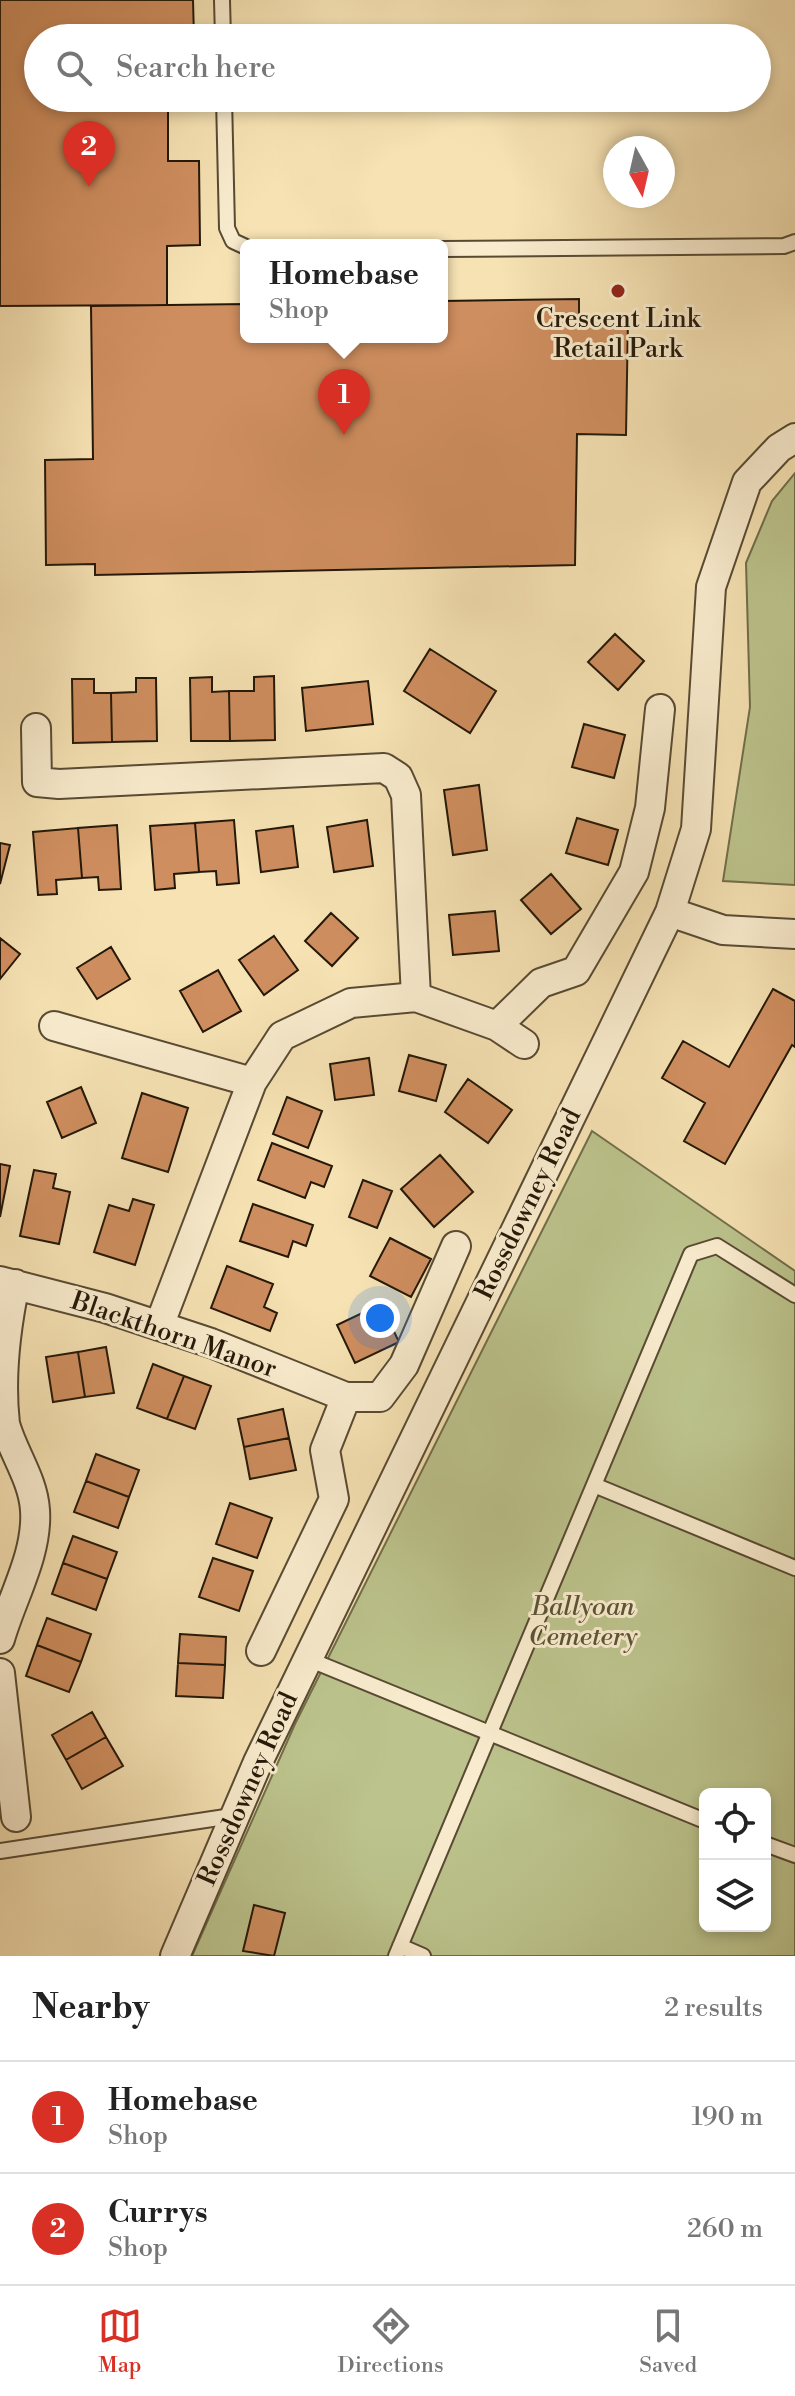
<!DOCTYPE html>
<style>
:root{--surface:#fff;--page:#f2f2f2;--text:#222;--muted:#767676;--line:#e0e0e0;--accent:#d93025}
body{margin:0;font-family:"Libre Bodoni",serif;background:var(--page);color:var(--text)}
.controls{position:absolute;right:24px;bottom:24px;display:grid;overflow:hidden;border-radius:12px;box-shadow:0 4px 12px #0003}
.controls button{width:72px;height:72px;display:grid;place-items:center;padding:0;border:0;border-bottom:2px solid var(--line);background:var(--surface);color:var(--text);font:40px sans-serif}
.compass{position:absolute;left:603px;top:136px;width:72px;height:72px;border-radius:50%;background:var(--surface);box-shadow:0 4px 12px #0003;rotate:172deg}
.you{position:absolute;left:380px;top:1318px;width:28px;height:28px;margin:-20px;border:6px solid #fff;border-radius:50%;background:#1a73e8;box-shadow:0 0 0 12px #1a73e833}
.badge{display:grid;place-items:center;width:52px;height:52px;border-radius:50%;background:var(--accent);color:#fff;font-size:26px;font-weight:700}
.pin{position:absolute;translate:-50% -66px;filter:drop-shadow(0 2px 4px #0008)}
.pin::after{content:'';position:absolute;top:42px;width:28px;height:24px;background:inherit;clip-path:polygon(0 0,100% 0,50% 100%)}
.popup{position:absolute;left:240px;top:239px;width:208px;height:104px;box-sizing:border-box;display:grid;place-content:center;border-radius:12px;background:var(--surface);filter:drop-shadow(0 2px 6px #0005);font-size:26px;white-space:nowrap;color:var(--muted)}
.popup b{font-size:30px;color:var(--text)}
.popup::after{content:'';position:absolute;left:50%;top:100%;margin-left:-16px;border:16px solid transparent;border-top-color:var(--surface)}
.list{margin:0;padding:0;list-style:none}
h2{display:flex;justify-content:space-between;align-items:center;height:104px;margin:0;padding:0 32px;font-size:34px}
h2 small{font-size:26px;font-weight:400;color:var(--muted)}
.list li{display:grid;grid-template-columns:52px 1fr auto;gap:24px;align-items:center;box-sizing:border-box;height:112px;padding:0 32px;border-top:2px solid var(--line)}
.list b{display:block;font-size:30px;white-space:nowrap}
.list p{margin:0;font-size:26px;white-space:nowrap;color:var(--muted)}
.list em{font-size:26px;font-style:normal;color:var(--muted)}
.icon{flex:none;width:44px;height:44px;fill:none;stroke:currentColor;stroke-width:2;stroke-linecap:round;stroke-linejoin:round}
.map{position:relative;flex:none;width:795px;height:1956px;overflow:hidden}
.search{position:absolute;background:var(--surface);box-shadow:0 4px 12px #0003;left:24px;right:24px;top:24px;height:88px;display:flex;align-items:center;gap:20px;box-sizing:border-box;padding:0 28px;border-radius:44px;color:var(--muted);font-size:30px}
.sheet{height:328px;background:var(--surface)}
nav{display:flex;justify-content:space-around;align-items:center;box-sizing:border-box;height:112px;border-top:2px solid var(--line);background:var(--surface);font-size:22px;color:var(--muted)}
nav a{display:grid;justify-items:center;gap:4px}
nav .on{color:var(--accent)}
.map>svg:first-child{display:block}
.green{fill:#bcc38c;stroke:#706e4a;stroke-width:2;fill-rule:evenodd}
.building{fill:#cf8e5f;stroke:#241808;stroke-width:2}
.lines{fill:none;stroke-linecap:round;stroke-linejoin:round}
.lane-casing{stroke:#584a33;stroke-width:18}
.street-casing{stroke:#584a33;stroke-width:32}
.lane{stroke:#f9ecce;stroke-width:14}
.street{stroke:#f9ecce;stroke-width:28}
.poi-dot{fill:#8f2418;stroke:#f9ecce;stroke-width:3}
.labels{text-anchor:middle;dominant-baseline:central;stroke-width:6;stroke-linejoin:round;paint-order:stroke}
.poi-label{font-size:26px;fill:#241808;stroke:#f9ecce}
.street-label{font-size:26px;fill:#241808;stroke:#f9ecce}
.park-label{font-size:26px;font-style:italic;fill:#595436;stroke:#f9ecce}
</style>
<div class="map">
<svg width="795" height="1956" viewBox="0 0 795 1956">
<rect width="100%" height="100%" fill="#f6e2b3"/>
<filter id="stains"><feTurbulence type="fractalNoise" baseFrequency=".0025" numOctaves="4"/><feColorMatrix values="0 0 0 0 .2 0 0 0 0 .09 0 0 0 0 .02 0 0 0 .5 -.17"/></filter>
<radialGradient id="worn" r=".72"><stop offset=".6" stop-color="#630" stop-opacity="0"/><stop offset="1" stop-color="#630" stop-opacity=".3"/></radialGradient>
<path class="green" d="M795,473V885L723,881L750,707L746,563L772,501Z
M592,1131L795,1271V1956H192L295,1724ZM705,1794H765V1926H705Z"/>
<path class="building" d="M0,0H193L194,38H38V98H168V161H199L200,245L167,246V305L0,306Z
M579,299V318H628L626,435L577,434L575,565L95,575V564L46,565L45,460L93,459L91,306L246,304V337H442V301Z
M615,634L644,661L618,690L588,662Z
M430,649L496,691L470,733L404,691Z
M274,676L275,740L230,741L229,691H254V677Z
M212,677V692L229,691L230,741H191L190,678Z
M136,678H156L157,741L112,742L111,693L136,692Z
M72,679H94V693H111L112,742L73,743Z
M368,681L373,724L306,731L302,688Z
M584,724L625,735L614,778L572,767Z
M479,785L487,850L453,855L444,790Z
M577,818L618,830L608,865L566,853Z
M234,820L239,883L217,885L216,871L199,872L195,823Z
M367,820L373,866L334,872L327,827Z
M195,823L199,872L174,874L175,888L155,890L150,826Z
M117,825L121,889L99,890L98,877L82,878L78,828Z
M293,826L298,867L261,872L256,831Z
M78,828L82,878L56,880L57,894L38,895L33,832Z
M0,843L10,845L0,884Z
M551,874L581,909L551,934L521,900Z
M495,911L499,951L453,955L449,915Z
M331,913L358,938L332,966L305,941Z
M274,936L298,970L264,995L239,960Z
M0,938L20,954L0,979Z
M111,947L130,979L97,999L77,968Z
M218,970L241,1011L203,1032L180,991Z
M773,989L795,1001V1047L792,1045L725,1164L684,1141L705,1103L662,1078L683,1041L729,1067Z
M409,1055L446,1065L436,1101L399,1091Z
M369,1058L374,1095L335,1100L330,1064Z
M468,1079L512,1110L488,1143L445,1112Z
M81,1087L96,1123L62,1138L47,1102Z
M142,1093L188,1108L168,1172L122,1158Z
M287,1097L322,1111L308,1148L273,1134Z
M272,1143L332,1166L324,1187L311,1182L305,1198L258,1180Z
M440,1155L473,1192L434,1227L401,1189Z
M0,1164L10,1166L0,1217Z
M34,1170L56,1174L53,1188L70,1192L59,1244L20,1236Z
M363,1180L392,1191L377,1228L349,1217Z
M133,1199L154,1205L135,1265L94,1252L109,1205L129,1211Z
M253,1204L313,1225L306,1246L293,1241L288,1257L240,1241Z
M390,1238L431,1259L411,1297L370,1276Z
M227,1266L273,1284L264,1307L277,1313L270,1331L211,1308Z
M381,1304L399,1342L355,1363L337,1325Z
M106,1347L114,1393L85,1397L78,1352Z
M78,1352L85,1397L53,1402L46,1357Z
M153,1364L184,1376L167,1419L137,1408Z
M184,1376L211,1386L195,1429L167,1419Z
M283,1409L289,1438L244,1447L238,1419Z
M289,1438L296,1470L250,1479L244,1447Z
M96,1454L139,1470L129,1497L86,1481Z
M86,1481L129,1497L118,1528L74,1512Z
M230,1503L272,1518L257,1558L216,1544Z
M73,1536L117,1552L107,1579L63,1563Z
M213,1558L253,1571L239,1611L199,1597Z
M63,1563L107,1579L96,1610L52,1594Z
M47,1618L91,1634L81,1662L37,1645Z
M180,1634L226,1637L225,1665L178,1663Z
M37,1645L81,1662L69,1692L26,1676Z
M178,1663L225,1665L223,1698L176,1696Z
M92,1712L106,1737L66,1760L52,1735Z
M106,1737L123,1766L82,1789L66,1760Z
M254,1905L285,1913L274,1956L243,1951Z"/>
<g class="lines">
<g class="lane-casing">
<path id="lane" d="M222,0L223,38
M224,98L227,228L233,241L246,247
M442,249L784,246L795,242
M594,1485L795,1568
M308,1659L705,1821
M765,1844L795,1855
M0,1851L232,1816
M400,1946L423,1956
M396,1956L691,1254L717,1246L795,1295"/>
</g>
<g class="street-casing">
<path id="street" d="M36,728L37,782L59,784L384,768L398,777L406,795L416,997
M670,912L723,930L795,934
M54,1026L252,1082
M497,1026L541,983L576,971L634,872L650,808L660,709
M0,1281L105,1308L211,1343L346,1397H380L404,1365L456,1246
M159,1326L252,1082L282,1036L351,1003L416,997L497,1026L524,1044
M0,1639C12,1597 38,1554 35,1510C33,1479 13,1453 5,1424C0,1380 6,1327 15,1284
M261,1651L334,1499L325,1450L346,1397
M0,1673L16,1817
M175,1956L258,1762L670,912L696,829L711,587L747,482L779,448L795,438"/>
</g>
<use href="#lane" class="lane"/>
<use href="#street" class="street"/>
</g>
<circle class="poi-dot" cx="618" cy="291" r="8"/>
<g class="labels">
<g class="poi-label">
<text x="618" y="319">Crescent Link<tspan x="618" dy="30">Retail Park</tspan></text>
</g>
<g class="street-label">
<text transform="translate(528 1204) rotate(-64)">Rossdowney Road</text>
<text transform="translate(174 1335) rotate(19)">Blackthorn Manor</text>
<text transform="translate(248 1789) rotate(-66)">Rossdowney Road</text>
</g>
<g class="park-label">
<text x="583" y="1607">Ballyoan<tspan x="583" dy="30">Cemetery</tspan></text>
</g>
</g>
<rect width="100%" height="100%" filter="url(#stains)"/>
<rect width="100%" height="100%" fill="url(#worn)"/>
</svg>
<div class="controls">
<button><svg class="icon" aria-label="locate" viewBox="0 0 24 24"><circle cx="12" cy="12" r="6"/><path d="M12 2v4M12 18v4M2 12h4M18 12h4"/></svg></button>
<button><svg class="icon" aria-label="layers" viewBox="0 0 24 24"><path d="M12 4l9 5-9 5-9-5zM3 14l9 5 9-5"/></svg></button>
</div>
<svg class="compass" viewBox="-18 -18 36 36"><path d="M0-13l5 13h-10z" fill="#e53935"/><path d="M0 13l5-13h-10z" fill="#767676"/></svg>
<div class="you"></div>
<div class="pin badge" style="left:344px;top:435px">1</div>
<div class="popup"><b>Homebase</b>Shop</div>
<div class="pin badge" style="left:89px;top:187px">2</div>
<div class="search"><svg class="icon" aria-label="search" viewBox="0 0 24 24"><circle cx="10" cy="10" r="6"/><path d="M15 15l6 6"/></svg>Search here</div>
</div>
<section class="sheet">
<h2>Nearby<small>2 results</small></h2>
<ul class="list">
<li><span class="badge">1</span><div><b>Homebase</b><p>Shop</p></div><em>190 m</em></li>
<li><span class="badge">2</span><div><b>Currys</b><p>Shop</p></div><em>260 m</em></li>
</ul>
</section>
<nav>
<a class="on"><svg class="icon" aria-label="map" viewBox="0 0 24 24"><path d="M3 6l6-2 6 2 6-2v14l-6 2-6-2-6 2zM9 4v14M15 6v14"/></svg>Map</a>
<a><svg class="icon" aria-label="directions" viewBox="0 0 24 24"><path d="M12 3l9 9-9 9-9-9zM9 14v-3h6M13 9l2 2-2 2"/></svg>Directions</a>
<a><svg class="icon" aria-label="saved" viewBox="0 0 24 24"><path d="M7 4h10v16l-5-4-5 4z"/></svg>Saved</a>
</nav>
